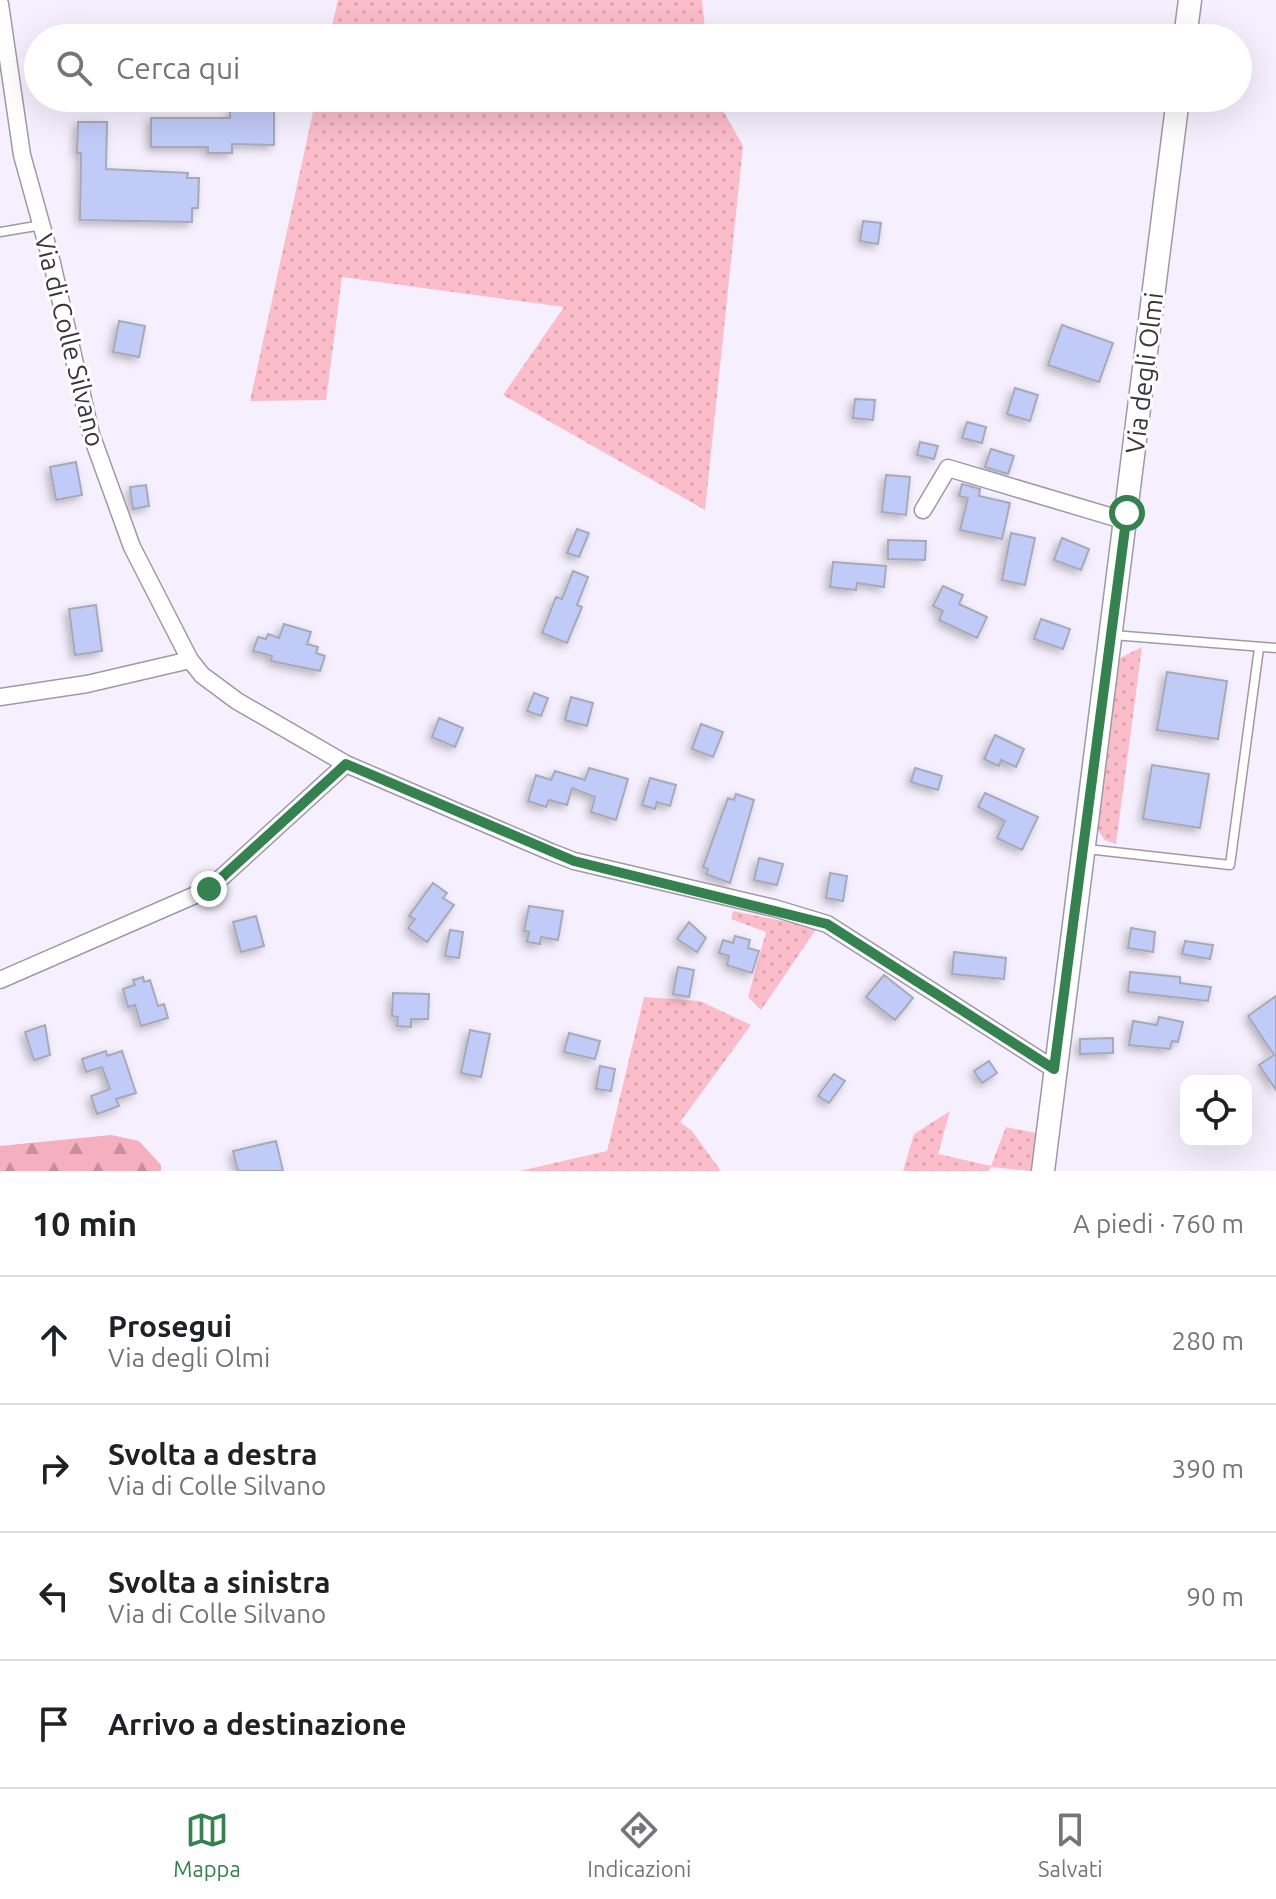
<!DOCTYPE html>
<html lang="it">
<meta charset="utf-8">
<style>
:root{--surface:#fff;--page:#f2f2f2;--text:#202124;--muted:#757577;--line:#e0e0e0;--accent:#35814f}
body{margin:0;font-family:Ubuntu,sans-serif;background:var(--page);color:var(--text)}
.controls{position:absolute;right:24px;bottom:24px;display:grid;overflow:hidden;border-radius:16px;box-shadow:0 8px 32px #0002}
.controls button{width:72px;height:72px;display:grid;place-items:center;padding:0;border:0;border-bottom:2px solid var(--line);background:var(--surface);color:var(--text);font:40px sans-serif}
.stop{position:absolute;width:24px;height:24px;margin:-18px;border:6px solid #35814f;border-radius:50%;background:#fff}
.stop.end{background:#35814f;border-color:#fff;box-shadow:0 2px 8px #0008}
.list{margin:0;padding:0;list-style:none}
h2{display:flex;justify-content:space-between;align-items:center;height:104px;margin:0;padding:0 32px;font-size:34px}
h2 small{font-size:26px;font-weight:400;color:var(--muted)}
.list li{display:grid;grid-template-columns:52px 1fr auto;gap:24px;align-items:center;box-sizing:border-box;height:128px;padding:0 32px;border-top:2px solid var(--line)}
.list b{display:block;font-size:30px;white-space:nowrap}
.list p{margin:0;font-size:26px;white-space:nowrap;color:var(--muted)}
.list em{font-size:26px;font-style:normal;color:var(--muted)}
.icon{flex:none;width:44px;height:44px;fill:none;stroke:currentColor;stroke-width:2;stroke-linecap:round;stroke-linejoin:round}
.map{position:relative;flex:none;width:1276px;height:1171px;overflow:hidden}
.search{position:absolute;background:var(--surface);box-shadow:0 8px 32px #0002;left:24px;right:24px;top:24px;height:88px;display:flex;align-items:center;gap:20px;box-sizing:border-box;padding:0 28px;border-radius:44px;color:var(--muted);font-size:30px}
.sheet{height:616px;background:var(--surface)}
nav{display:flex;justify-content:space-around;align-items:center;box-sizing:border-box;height:112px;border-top:2px solid var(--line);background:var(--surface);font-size:22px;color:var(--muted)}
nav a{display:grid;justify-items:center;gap:4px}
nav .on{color:var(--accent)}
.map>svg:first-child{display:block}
.grass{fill:url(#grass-dots)}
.forest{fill:url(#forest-firs)}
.building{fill:#c0cbf7;stroke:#a6aab7;stroke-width:2;filter:url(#shadow)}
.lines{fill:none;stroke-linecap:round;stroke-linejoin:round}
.lane-casing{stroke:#9e99a6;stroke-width:11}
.street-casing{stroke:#9e99a6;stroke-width:19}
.secondary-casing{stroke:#9e99a6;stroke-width:25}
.lane{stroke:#fff;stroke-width:8}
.street{stroke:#fff;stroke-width:16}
.secondary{stroke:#fff;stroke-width:22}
.route{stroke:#35814f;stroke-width:10}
.labels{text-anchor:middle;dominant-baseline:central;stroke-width:6;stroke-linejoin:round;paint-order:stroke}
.street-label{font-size:26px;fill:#39373c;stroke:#fff}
</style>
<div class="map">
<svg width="1276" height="1171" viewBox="0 0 1276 1171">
<defs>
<pattern id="grass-dots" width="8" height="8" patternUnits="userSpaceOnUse" patternTransform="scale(2)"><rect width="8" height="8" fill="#fcbdca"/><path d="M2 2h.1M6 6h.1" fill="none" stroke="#d9a3ae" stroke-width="1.8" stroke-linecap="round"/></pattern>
<pattern id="forest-firs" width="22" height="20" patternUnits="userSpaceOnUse" patternTransform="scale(2)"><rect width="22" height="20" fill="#f5afbe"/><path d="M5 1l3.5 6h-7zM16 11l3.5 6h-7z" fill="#c78f9c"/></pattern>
<filter id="shadow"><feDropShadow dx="-3.5" dy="3.5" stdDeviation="4" flood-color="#0004"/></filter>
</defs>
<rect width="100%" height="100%" fill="#f6f0fe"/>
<path class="grass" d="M338,0H702L706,38H329Z
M316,98H716L743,146L705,510L503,395L564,307L342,277L326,400L250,401Z
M1142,647L1116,844L1105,840L1095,827L1116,660Z
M733,911L817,928L761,1010L748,997L766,932L731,919Z
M644,997L700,1001L751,1025L680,1122L692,1131L721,1171H519L607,1151Z
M950,1111L938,1154L991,1166L1006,1127L1036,1133L1032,1171L991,1167L989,1171H903L914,1134Z"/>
<path class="forest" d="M111,1135L139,1141L161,1165V1171H0V1146Z"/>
<path class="building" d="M230,111H274V145L232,144V153H208V147H151V118H230Z
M78,122H107L106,169L188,173L187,178H199L198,208H192V222L80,220L81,153H77Z
M863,221L881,223L878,244L860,241Z
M119,321L145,326L139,357L113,352Z
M1062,325L1113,343L1099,382L1048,365Z
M1015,388L1038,395L1030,421L1007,414Z
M855,399L875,400L873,420L853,418Z
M967,422L986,427L982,443L962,438Z
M920,442L938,446L934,459L917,455Z
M991,449L1014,456L1008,474L985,467Z
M76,462L82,495L56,500L50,467Z
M886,475L910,477L906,515L882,512Z
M962,484L980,489L979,496L1010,503L1002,539L960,530L968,498L959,496Z
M146,485L149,506L133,509L130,487Z
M577,529L589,533L579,557L567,553Z
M1011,533L1035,538L1025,585L1002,580Z
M1062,538L1089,549L1081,570L1054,560Z
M888,540L926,541L925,560L888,559Z
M833,562L886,566L884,587L857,583L856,590L830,587Z
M573,571L588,577L577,605L582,607L567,643L542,633L556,597L562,599Z
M943,586L963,595L959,604L987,617L977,638L939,620L943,611L933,606Z
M96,605L102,651L75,655L69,609Z
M1041,619L1070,629L1063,649L1034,639Z
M284,624L311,632L307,644L318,647L316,653L325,656L320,671L271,661L272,656L253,651L258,637L266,639L268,634L279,638Z
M1167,672L1227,681L1218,739L1157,730Z
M534,693L548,698L541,716L527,711Z
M571,697L593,703L587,726L565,720Z
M439,718L463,728L455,747L432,737Z
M701,724L723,732L713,757L692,749Z
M995,735L1024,749L1016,767L1001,760L999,766L984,759Z
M1152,765L1209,774L1200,828L1143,819Z
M589,768L628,779L616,820L591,812L595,797L572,788L567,805L549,800L546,807L528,801L536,775L551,780L555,771L585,780Z
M915,768L942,776L938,790L911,782Z
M650,778L676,785L670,806L657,802L655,809L642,805Z
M985,793L1038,817L1022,850L997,838L1005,821L978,807Z
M736,794L754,800L730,883L706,874L708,869L703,867L728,798L734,800Z
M759,858L783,864L777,885L754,880Z
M830,873L847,876L843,901L826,898Z
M433,883L447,893L443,898L454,905L427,942L408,928L415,919L409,916Z
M529,906L563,911L558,940L541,937L540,944L527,942L529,932L524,931Z
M256,916L264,946L241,952L233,922Z
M689,922L706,938L697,952L677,939Z
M1131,928L1155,932L1153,952L1128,948Z
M450,930L463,932L459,958L445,956Z
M735,936L750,940L748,948L759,951L752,973L727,965L729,956L719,953L723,940L733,943Z
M1185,941L1213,945L1210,959L1182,954Z
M954,952L1006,958L1004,979L952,974Z
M678,967L694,970L689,997L673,994Z
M1130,972L1180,977V983L1211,987L1208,1001L1128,992Z
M884,975L913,998L895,1020L866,997Z
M143,977L144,982L150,980L158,1006L164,1004L168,1018L141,1026L135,1005L128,1007L123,989L135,985L133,980Z
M393,993L429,994L428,1019H411V1027L397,1026L398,1017L392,1016Z
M1276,996V1090L1259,1065L1274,1055L1248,1016Z
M1159,1017L1183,1022L1178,1042L1172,1041L1170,1049L1129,1045L1133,1021L1157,1025Z
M45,1025L50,1055L34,1060L25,1032Z
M470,1030L490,1034L481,1077L461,1073Z
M569,1033L600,1041L595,1059L564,1052Z
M1113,1038V1053L1080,1054V1039Z
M106,1051L107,1056L122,1051L136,1093L116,1099L119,1106L97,1114L91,1096L110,1089L102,1067L86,1072L82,1059Z
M989,1061L997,1073L982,1083L974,1071Z
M600,1066L615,1069L611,1091L596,1089Z
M834,1074L845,1081L829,1103L818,1096Z
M276,1141L283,1171H238L233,1151Z"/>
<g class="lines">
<g class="lane-casing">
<path id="lane" d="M0,232L42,225
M1113,635L1276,648
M1087,849L1230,865L1259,648"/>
</g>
<g class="street-casing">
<path id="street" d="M0,4L22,155L52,263L91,434L132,547L190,660L202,675L237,701L346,764L551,852L574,861L774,908L827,924L1054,1069
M923,510L948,468L1126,521
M0,697L87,684L190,660
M0,980L209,889L346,764"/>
</g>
<g class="secondary-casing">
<path id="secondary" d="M1185,38L1190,0
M1043,1171L1178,98"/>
</g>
<use href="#lane" class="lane"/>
<use href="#street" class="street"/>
<use href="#secondary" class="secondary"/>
</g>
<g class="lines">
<path class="route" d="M209,889L346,764L574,861L827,924L1054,1069L1127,513"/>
</g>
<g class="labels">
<g class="street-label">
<text transform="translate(70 340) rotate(76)">Via di Colle Silvano</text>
<text transform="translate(1144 373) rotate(-83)">Via degli Olmi</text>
</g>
</g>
</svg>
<div class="controls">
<button><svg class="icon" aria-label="locate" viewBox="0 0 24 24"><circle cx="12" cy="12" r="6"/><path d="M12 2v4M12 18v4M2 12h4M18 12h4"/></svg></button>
</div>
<div class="stop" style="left:1127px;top:513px"></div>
<div class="stop end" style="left:209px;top:889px"></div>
<div class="search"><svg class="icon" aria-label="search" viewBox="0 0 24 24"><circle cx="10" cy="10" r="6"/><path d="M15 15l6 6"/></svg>Cerca qui</div>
</div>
<section class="sheet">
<h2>10 min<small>A piedi · 760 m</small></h2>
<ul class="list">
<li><svg class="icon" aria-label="ahead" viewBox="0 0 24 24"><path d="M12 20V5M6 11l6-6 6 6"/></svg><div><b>Prosegui</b><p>Via degli Olmi</p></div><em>280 m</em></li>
<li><svg class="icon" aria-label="right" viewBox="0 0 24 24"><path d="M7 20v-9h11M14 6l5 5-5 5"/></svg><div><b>Svolta a destra</b><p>Via di Colle Silvano</p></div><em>390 m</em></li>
<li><svg class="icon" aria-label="left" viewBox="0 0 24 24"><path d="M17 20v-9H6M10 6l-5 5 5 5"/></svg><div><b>Svolta a sinistra</b><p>Via di Colle Silvano</p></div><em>90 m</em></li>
<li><svg class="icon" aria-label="arrive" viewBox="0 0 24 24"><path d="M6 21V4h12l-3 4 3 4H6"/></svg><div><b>Arrivo a destinazione</b></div></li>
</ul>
</section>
<nav>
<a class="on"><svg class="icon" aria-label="map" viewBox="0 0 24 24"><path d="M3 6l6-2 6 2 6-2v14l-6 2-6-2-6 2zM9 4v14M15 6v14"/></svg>Mappa</a>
<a><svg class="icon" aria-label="directions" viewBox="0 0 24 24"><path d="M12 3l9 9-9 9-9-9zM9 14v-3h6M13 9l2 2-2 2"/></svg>Indicazioni</a>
<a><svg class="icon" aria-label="saved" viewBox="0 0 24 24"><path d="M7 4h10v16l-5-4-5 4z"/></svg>Salvati</a>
</nav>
